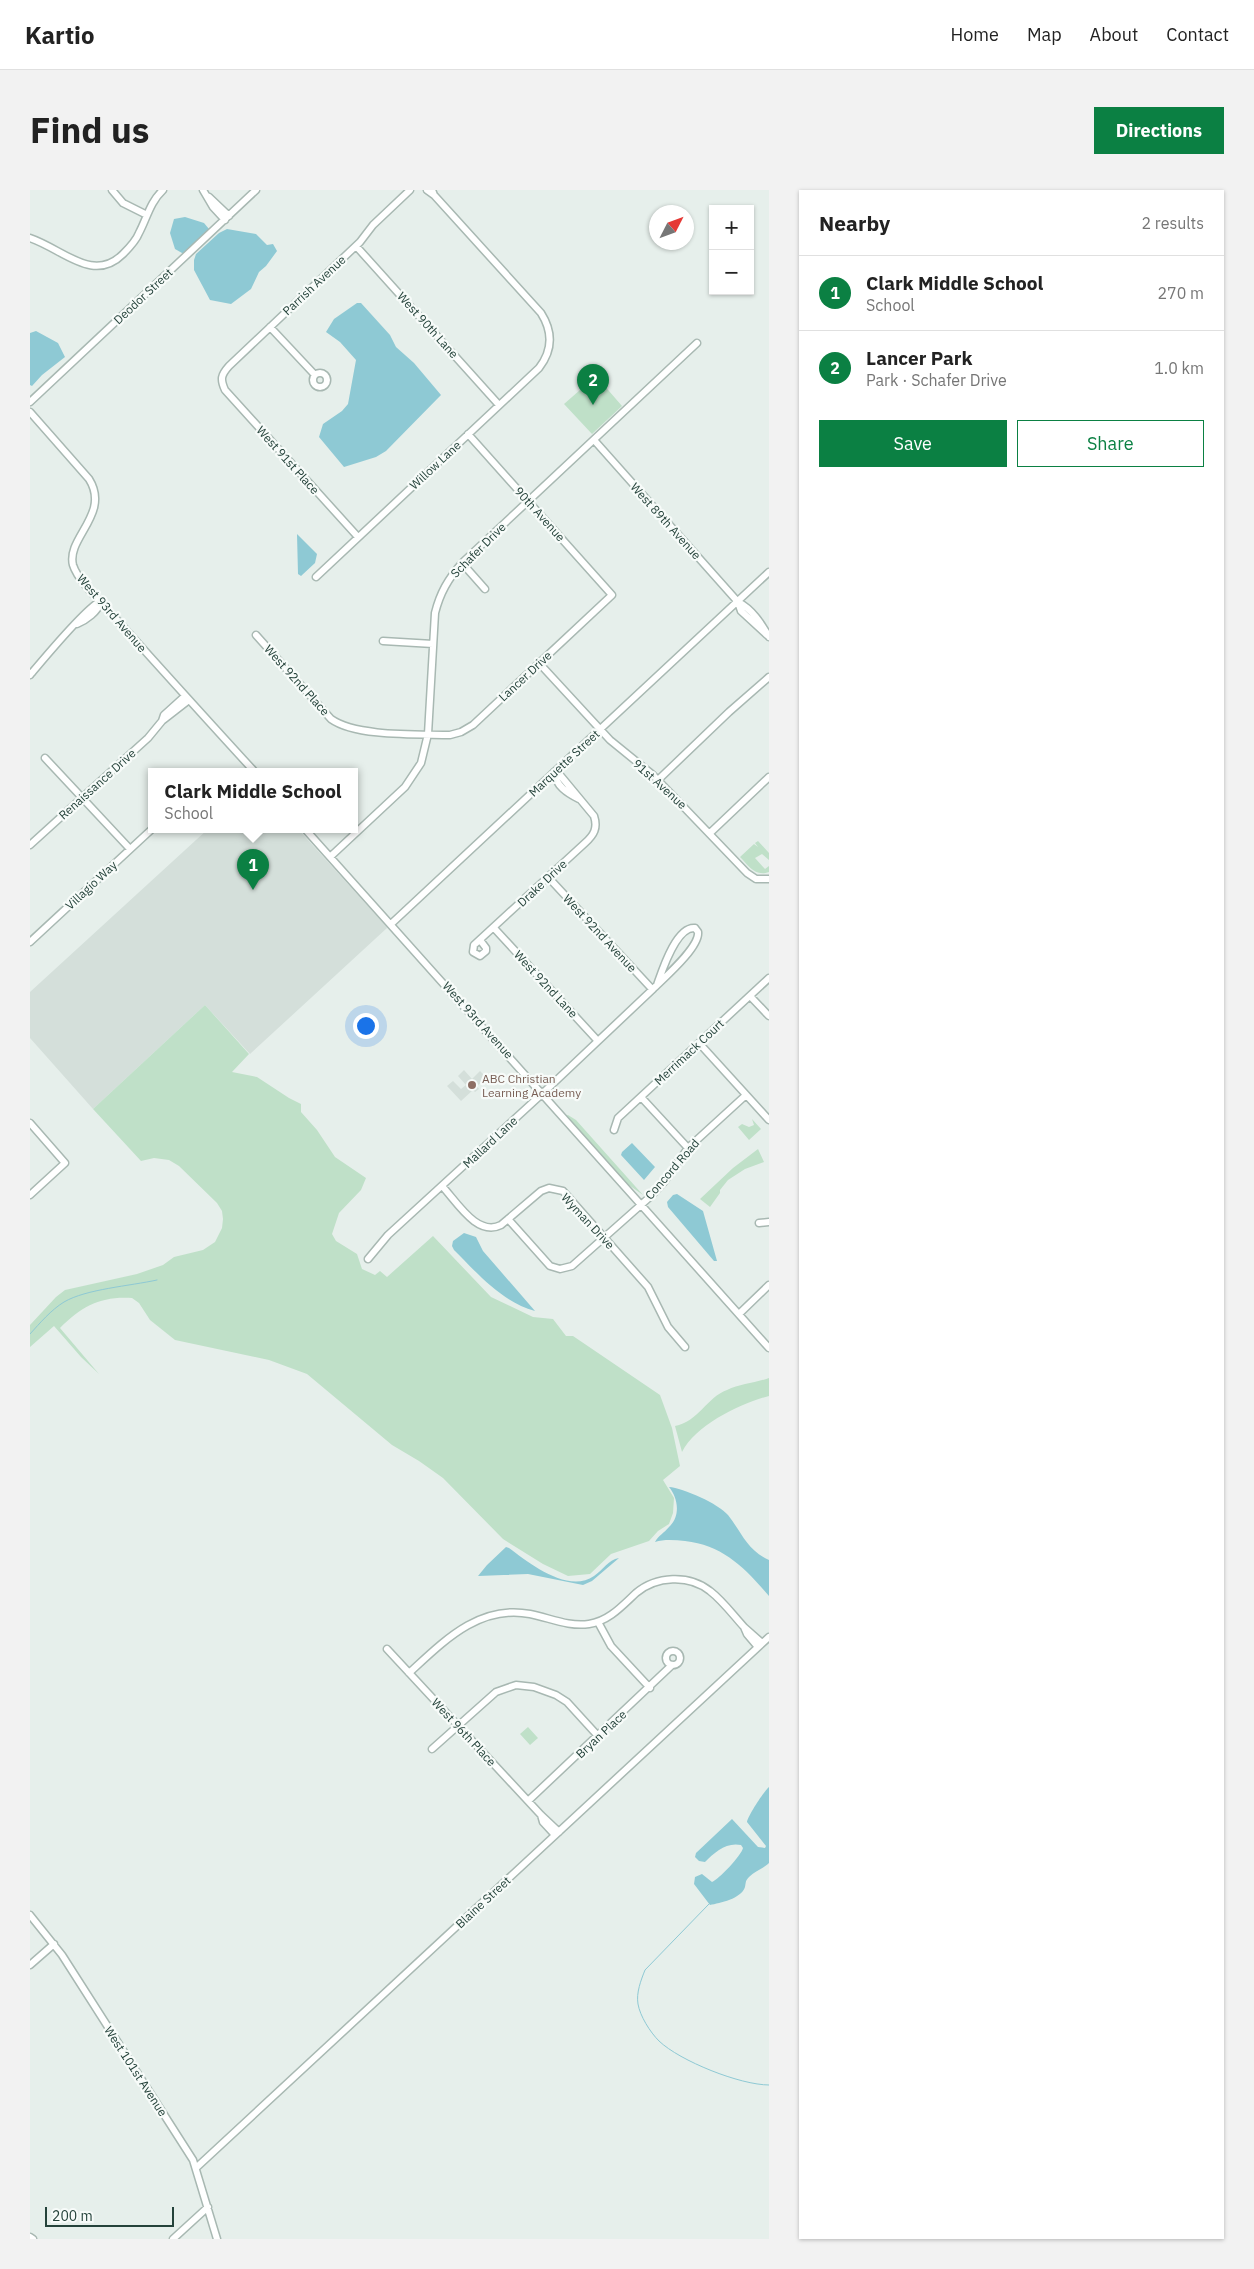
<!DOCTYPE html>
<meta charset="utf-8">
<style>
:root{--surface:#fff;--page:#f2f2f2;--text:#222;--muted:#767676;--line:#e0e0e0;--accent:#0b8043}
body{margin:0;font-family:"IBM Plex Sans",sans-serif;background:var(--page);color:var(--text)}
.controls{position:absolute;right:15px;top:15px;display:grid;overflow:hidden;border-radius:0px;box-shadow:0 1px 4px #0004}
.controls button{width:45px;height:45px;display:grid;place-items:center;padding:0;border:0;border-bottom:1px solid var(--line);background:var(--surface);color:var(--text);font:25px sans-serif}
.compass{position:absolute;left:619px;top:15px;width:45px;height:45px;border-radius:50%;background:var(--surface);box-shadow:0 1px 4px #0004;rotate:48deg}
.scale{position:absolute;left:15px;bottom:12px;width:129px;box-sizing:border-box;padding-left:5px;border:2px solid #24423a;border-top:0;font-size:14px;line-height:18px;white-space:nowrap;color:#24423a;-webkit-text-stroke:4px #f7fbf9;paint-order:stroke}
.you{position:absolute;left:335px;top:835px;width:18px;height:18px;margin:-12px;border:4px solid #fff;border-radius:50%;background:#1a73e8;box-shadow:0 0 0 8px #1a73e833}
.badge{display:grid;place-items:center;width:32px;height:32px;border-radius:50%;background:var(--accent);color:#fff;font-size:16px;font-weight:700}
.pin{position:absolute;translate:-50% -41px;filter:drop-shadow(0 1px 2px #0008)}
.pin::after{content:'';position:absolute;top:26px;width:18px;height:15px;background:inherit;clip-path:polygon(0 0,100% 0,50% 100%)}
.popup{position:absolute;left:118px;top:578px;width:210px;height:65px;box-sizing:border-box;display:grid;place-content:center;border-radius:0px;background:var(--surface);filter:drop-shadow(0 1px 4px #0005);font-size:16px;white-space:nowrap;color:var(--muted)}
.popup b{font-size:19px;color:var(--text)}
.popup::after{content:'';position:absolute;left:50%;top:100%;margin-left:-10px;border:10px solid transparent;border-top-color:var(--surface)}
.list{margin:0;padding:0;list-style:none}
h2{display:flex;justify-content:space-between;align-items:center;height:65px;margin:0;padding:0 20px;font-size:21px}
h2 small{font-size:16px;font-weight:400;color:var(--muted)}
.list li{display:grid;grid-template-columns:32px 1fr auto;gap:15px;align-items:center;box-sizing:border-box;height:75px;padding:0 20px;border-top:1px solid var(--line)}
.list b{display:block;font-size:19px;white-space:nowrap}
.list p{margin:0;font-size:16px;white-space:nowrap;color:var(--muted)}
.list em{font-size:16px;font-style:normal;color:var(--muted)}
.actions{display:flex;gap:10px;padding:15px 20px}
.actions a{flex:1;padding:11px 0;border:1px solid var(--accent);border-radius:0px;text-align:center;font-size:18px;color:var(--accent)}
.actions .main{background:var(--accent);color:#fff}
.map{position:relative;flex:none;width:739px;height:2049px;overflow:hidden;border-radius:0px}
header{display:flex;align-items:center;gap:30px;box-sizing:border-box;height:70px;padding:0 25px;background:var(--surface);border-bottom:1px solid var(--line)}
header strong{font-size:24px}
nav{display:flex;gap:28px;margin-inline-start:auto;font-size:18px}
.intro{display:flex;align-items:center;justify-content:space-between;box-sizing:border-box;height:120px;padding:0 30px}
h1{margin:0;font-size:35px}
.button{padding:12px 22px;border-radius:0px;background:var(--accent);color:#fff;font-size:18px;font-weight:700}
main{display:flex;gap:30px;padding:0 30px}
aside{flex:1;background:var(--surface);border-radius:0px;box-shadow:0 1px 4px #0004}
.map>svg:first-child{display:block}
.built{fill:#d4dfda}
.green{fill:#bfe0c8}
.water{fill:#8ec9d4}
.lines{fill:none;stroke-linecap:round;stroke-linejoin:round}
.stream{stroke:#8ec9d4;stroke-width:1}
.minor-casing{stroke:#a8b8b2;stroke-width:9}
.minor{stroke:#fff;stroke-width:6}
.education-dot{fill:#8d6e63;stroke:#f7fbf9;stroke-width:2}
.labels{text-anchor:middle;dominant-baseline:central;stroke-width:4.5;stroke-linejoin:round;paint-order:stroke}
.street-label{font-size:12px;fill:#24423a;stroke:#f7fbf9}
.education-label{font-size:12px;fill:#785e54;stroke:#f7fbf9;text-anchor:start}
</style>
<header>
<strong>Kartio</strong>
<nav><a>Home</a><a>Map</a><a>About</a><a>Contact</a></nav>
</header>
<div class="intro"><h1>Find us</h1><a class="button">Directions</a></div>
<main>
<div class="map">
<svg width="739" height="2049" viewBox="0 0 739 2049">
<rect width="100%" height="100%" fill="#e6efeb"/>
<path class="built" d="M178,639H268L356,736L357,738L220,864L175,815L63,919L0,848V802Z
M434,880L442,889L450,881L457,888L447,896L449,899L445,902L443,900L431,911L417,896L423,891L431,899L436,895L428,886Z"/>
<path class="green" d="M566,186L592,216L562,244L534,214Z
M728,651L739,663V670L732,664L725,668L735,679L739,676V682C725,687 719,676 710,667L724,654L728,657L725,653Z
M175,815L219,864L202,882L227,887L259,908L271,914V922L287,940L305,967L336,988L331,1000L309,1023L302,1044L306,1051L327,1064L332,1079L345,1085L350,1081L357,1087L403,1046L461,1107L503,1127L523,1129L536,1146H543L630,1205L642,1238L650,1276L633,1290L644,1308L643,1323L639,1334L628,1341L619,1351L581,1364L560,1384L538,1386L513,1374L473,1349L413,1288L389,1271L362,1255L277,1184L239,1170L145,1150L120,1130L109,1113L102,1108C71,1106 52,1116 30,1138L69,1184L51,1167L24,1136L0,1157V1135L26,1107L35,1100L107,1084L133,1075L144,1067L173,1060L185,1052L192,1038L193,1029L192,1021L187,1013L149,976L139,970L124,968L111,971L63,919Z
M538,925L546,930L613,1005L596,993L536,926Z
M722,929L731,939L719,950L708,937L712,934L719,937L724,935Z
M728,959L734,972L715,979L698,990L690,1000V1003L680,1017L670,1009L703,978Z
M739,1188V1206C711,1213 666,1235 652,1262L645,1236C668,1232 677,1207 697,1200C710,1194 725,1193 739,1188Z
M498,1537L508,1548L500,1555L490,1544Z"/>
<path class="water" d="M155,27L174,33L179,39L156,63H152L145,59L140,43L144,29Z
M197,39L226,44L237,55L243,54L247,61L236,76L229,82L221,99L201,114L180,110L164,80V70L166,64L189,43Z
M327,113H331L360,145L366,157L384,173L411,205L356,261L346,267L314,277L289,247L293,234L312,221L318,214L326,170L310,152L296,142L304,129Z
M6,141L28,153L35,167L12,185L2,196L0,195V143Z
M267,344L287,364L285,373L271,386L268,384Z
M602,953L625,977L614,990L591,965L592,962Z
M647,1004L673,1021L687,1071H684L638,1017L637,1012L643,1005Z
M434,1043L446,1047L453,1061L505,1121C472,1112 447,1083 424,1060L422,1056L423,1051Z
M639,1297C653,1298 689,1314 698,1325C712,1343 717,1360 739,1370V1406C715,1378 693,1355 655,1351C645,1350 634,1349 625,1352C629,1345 634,1343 639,1337C651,1326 648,1308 639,1297Z
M476,1357L479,1358C499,1373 538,1404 564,1386C573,1380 578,1370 589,1368L562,1391L553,1395L498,1384L448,1386L457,1375Z
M739,1597V1673C733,1679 725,1681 719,1687C715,1691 716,1693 715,1697C711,1709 690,1713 680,1715L664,1694L665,1687L672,1684L682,1692C689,1689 711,1666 713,1658L711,1655C696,1652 685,1662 675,1672L669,1671L665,1667L666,1663L702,1629L728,1657L735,1658L736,1656L717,1632C718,1626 734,1601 739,1597Z"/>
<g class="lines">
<path class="stream" d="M0,1144C10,1133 21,1120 34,1112C56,1099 100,1096 127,1090
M679,1714L615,1780C611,1790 606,1803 608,1814C610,1826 620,1842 629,1851C650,1871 710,1895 739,1895"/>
<g class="minor-casing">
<path id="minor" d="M82,0L93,13L117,25
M173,0L183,17L195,30
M397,0L404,5L402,0
M179,7L199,26
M0,48C33,59 63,94 93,64C99,58 106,51 109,43C117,28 120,12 133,0
M326,56L469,215
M240,137L285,185
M283 190a7 7 0 1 1 14 0a7 7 0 1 1-14 0Z
M0,212L226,0
M0,222L59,289C81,324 36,348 43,375C48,392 76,417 88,431C133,481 178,531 224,581
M564,250L708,412C722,419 731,433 739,447
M328,347L195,200C190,189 191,185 199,176L330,52L343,35L380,0
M432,373L455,399
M286,387L509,178C523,160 523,142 511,123L404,5
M708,412L711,421L737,445
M47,434C56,430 68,422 71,411
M226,445L301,529C326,547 389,544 420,545L431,542L443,535L582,405L438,244
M353,451L403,454
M509,473L580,550L623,585L717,683L726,689H739
M0,485C12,471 58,415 71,411
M132,531L159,510
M15,568L100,659
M524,582C526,596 537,603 549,609
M628,590L699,522L739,487
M275,639L739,1158
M680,643L739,587
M0,655L118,548L132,531L134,525L155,506
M300,667L375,597L391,573L398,544L405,423C410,403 418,389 432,373L667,153
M518,687L622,799
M361,734L739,382
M464,738L567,850
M450,750L456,758V761L450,766L443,762L444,755L555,653C564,645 568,638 564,626L530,585L524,582
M0,752L122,639
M720,806L739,826
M669,853L739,930
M611,907L658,958
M0,933L35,973L0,1005
M584,940L588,928L739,788
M412,996C427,1012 447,1047 471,1035L511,1001L519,998L533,1001L618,1097L638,1137L655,1157
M478,1029L520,1076L530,1079L542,1076L621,1006L634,992L658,958L716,905
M729,1033L739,1032
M338,1069L358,1045L513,903L623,799C634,788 670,757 668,742L665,738C646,736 632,781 627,795
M709,1124L739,1095
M568,1432L581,1456L620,1498
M714,1437L732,1453
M357,1459L511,1625L529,1642
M636 1468a7 7 0 1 1 14 0a7 7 0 1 1-14 0Z
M379,1483C413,1452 449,1414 500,1424C520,1428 539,1437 559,1434C579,1431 592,1416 606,1403C626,1386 659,1384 680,1401C693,1411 703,1425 714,1437L717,1444L728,1457
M402,1559L466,1502L486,1495L504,1497L526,1505L537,1512L568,1546
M498,1611L642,1475
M511,1625L513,1632L525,1645
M0,1725L32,1765L163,1970L187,2049
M0,1775L24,1754
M167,1977L739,1447
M0,2047L3,2049
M143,2049L178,2017"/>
</g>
<use href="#minor" class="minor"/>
</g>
<circle class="education-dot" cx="442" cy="895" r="5"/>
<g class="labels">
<g class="street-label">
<text transform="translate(284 95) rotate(-43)">Parrish Avenue</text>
<text transform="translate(113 106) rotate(-43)">Deodor Street</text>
<text transform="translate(398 135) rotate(48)">West 90th Lane</text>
<text transform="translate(258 270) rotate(48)">West 91st Place</text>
<text transform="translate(405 275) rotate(-43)">Willow Lane</text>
<text transform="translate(510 324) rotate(48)">90th Avenue</text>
<text transform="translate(636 331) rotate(48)">West 89th Avenue</text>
<text transform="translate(448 360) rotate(-45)">Schafer Drive</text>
<text transform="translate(82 423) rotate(49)">West 93rd Avenue</text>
<text transform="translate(495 486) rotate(-43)">Lancer Drive</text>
<text transform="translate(267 490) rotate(48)">West 92nd Place</text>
<text transform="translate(534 573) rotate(-43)">Marquette Street</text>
<text transform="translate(67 594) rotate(-42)">Renaissance Drive</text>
<text transform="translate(630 594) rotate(42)">91st Avenue</text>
<text transform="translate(512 693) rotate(-43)">Drake Drive</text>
<text transform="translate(61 695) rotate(-43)">Villagio Way</text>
<text transform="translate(570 743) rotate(47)">West 92nd Avenue</text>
<text transform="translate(516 794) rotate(47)">West 92nd Lane</text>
<text transform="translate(448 830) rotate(48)">West 93rd Avenue</text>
<text transform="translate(659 862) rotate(-43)">Merrimack Court</text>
<text transform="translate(460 952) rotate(-43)">Mallard Lane</text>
<text transform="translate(642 979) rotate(-49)">Concord Road</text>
<text transform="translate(558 1031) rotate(47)">Wyman Drive</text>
<text transform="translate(434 1542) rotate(47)">West 96th Place</text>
<text transform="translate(571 1544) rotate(-43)">Bryan Place</text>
<text transform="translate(453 1712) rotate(-43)">Blaine Street</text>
<text transform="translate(106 1881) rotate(57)">West 101st Avenue</text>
</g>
<g class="education-label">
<text x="452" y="888">ABC Christian<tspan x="452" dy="14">Learning Academy</tspan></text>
</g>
</g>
</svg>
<div class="controls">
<button>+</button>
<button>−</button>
</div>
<svg class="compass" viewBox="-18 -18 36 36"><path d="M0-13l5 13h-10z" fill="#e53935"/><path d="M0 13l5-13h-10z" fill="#767676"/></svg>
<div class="scale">200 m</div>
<div class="you"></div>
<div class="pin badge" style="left:223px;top:700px">1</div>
<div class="popup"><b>Clark Middle School</b>School</div>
<div class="pin badge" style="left:563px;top:215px">2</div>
</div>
<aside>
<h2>Nearby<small>2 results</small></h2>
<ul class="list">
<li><span class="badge">1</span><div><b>Clark Middle School</b><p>School</p></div><em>270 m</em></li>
<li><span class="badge">2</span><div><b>Lancer Park</b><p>Park · Schafer Drive</p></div><em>1.0 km</em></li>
</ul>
<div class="actions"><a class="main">Save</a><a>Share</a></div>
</aside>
</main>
